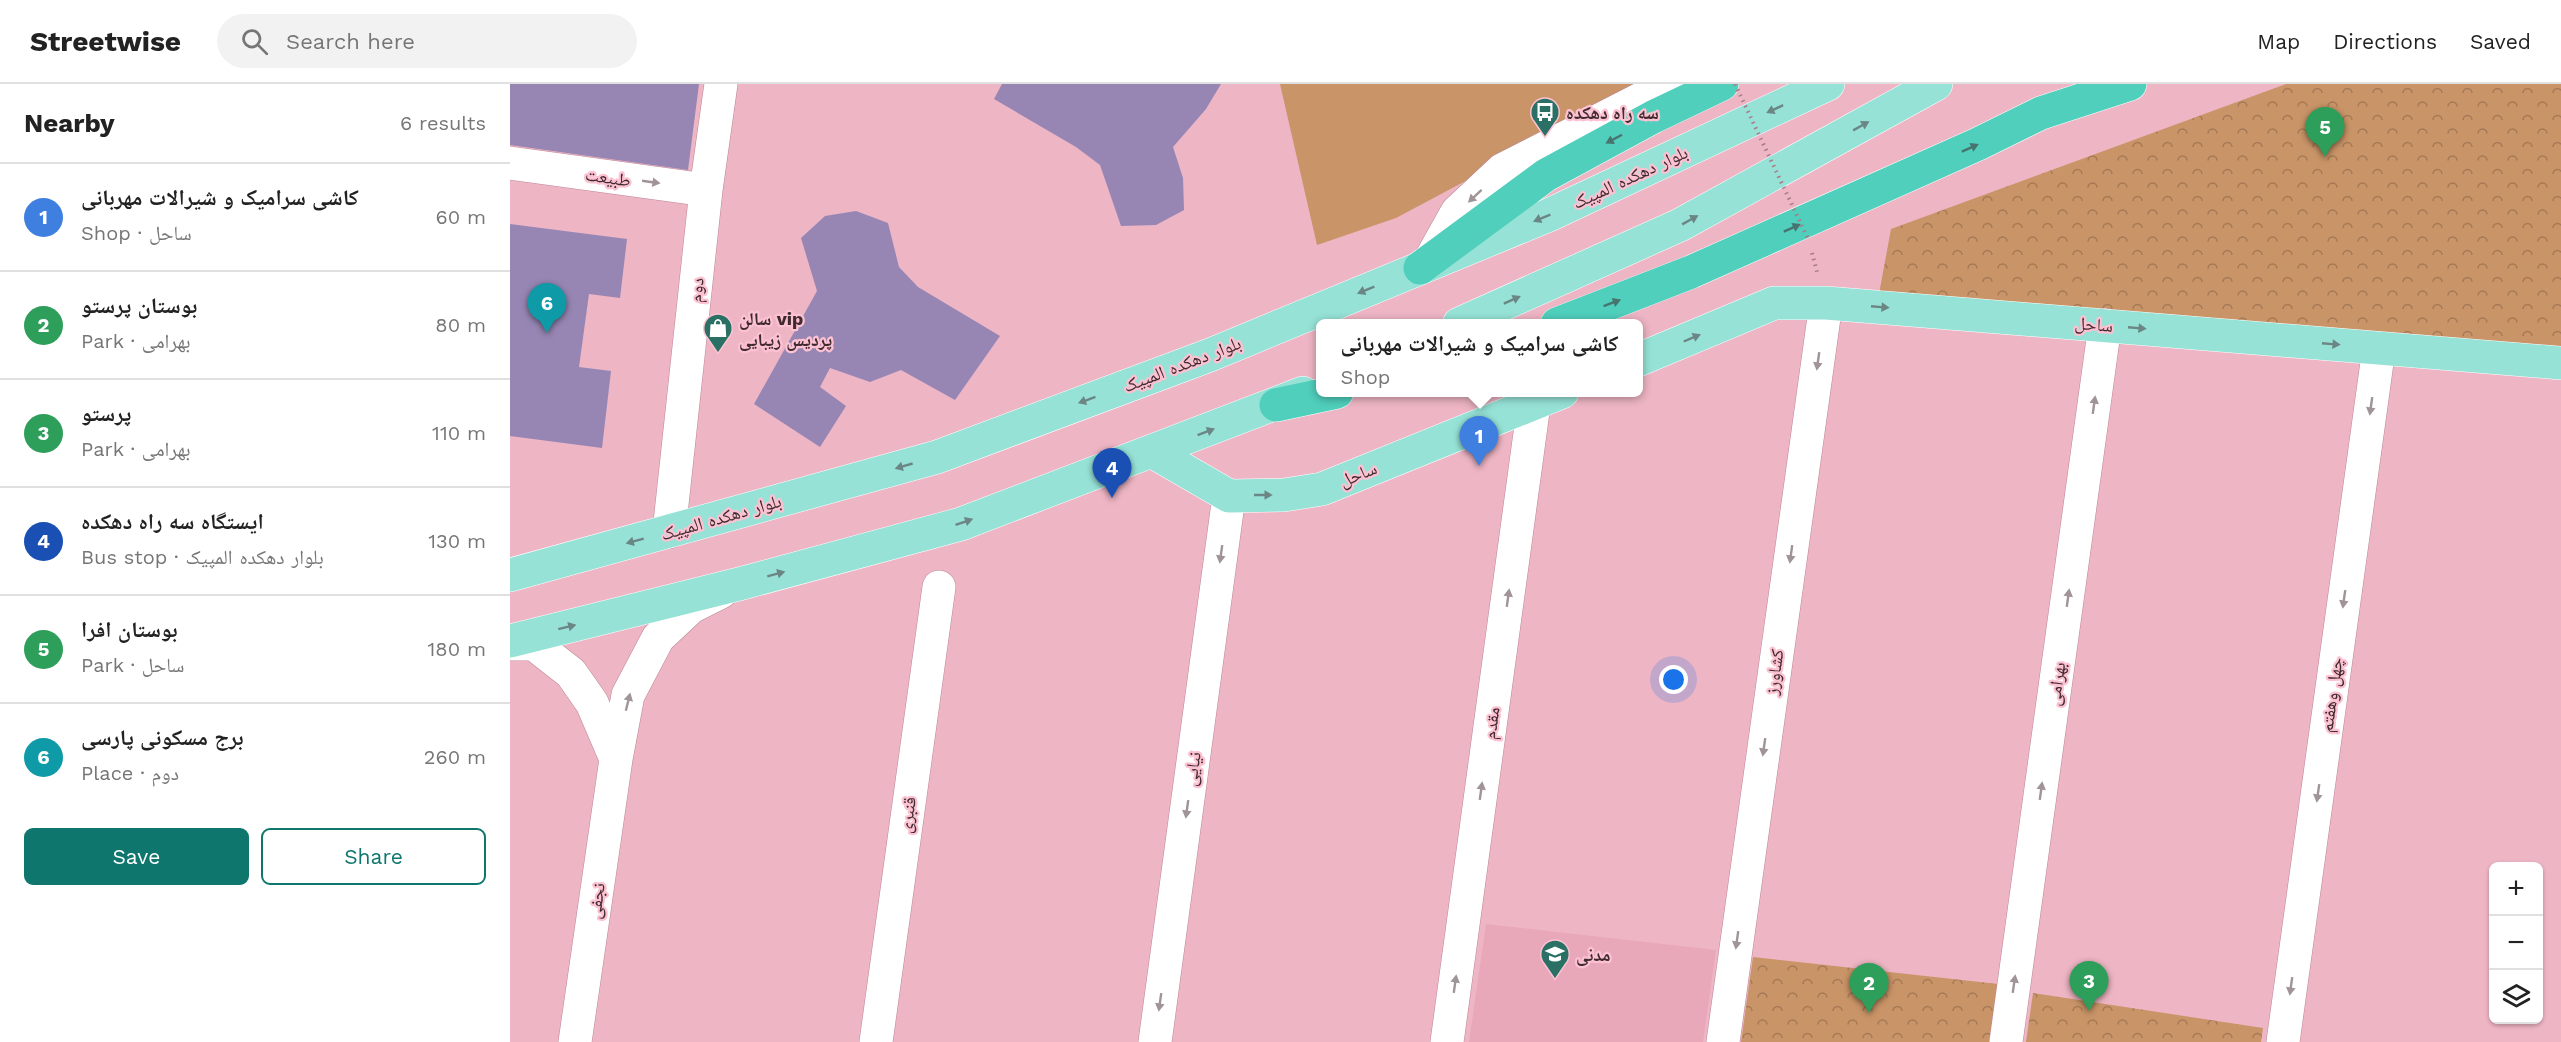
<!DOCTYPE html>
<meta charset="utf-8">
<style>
:root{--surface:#fff;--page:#f2f2f2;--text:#222;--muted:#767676;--line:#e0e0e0;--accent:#0f766e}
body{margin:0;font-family:"Work Sans","Noto Naskh Arabic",sans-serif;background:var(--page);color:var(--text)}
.controls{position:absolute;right:18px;bottom:18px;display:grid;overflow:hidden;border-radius:9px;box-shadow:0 2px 4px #0004}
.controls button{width:54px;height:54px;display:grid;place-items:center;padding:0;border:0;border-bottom:2px solid var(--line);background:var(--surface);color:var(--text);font:30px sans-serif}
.you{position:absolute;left:1164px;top:596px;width:21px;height:21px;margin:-15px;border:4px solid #fff;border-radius:50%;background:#1a73e8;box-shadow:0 0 0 9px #1a73e833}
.badge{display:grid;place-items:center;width:39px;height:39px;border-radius:50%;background:var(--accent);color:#fff;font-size:20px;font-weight:700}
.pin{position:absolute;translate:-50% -50px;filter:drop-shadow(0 2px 3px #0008)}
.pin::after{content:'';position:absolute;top:32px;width:21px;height:18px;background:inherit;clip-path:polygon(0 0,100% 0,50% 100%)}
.popup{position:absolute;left:806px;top:235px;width:327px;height:78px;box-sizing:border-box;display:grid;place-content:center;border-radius:9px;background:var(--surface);filter:drop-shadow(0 2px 4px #0005);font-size:20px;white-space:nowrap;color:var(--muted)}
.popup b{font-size:22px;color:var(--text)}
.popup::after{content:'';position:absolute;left:50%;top:100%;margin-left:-12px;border:12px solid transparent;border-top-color:var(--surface)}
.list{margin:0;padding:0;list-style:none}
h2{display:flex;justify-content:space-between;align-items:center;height:78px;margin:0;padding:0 24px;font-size:26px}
h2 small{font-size:20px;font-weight:400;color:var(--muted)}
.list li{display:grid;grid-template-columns:39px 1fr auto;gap:18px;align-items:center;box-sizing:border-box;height:108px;padding:0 24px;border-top:2px solid var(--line)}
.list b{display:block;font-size:22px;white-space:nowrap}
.list p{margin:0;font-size:20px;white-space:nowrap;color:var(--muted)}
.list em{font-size:20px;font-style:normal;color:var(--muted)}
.actions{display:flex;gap:12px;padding:18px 24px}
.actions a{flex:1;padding:14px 0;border:2px solid var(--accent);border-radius:9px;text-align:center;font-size:21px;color:var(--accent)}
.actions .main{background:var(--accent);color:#fff}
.icon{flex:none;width:33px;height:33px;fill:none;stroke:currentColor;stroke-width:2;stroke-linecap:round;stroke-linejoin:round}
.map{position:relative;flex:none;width:2051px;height:958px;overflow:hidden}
header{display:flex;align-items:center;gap:36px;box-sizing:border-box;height:84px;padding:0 30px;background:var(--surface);border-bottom:2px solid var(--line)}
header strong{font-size:28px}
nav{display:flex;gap:33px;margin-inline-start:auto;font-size:21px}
.search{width:420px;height:54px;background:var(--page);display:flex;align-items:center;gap:15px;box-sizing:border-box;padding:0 21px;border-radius:33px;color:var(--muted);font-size:22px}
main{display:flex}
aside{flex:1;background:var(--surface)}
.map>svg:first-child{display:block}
.built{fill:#e9a8ba}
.green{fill:#c99467}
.park{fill:url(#park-crowns)}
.building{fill:#9786b4}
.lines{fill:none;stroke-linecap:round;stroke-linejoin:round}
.minor-casing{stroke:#bc8695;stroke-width:34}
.major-casing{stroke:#fff;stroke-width:34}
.highway-casing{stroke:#fff;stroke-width:34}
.path{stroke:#a87d88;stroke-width:4;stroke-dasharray:1.5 4.5;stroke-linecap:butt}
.minor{stroke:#fff;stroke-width:33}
.major{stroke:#96e2d7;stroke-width:33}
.highway{stroke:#50cfbc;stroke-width:33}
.path-bridge{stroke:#a87d88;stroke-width:4;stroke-dasharray:1.5 4.5;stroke-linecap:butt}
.oneway{fill:#6b8684}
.oneway2{fill:#47746f}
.oneway3{fill:#a09498}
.labels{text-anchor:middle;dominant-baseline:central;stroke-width:4.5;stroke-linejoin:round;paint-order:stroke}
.poi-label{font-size:18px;font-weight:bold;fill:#402a30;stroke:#fcc2d1;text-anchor:start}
.street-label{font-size:18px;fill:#402a30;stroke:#fcc2d1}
</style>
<header>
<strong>Streetwise</strong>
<div class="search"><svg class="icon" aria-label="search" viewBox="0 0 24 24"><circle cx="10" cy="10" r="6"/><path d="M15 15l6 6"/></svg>Search here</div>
<nav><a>Map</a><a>Directions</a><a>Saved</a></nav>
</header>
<main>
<aside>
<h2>Nearby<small>6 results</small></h2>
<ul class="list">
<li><span class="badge" style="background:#3f7fe0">1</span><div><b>کاشی سرامیک و شیرالات مهربانی</b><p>Shop · ساحل</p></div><em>60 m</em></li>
<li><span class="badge" style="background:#2e9e5b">2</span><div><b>بوستان پرستو</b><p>Park · بهرامی</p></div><em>80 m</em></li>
<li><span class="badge" style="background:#2e9e5b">3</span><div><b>پرستو</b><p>Park · بهرامی</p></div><em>110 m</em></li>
<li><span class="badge" style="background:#1a4fb4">4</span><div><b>ایستگاه سه راه دهکده</b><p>Bus stop · بلوار دهکده المپیک</p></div><em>130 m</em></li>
<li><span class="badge" style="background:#2e9e5b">5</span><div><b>بوستان افرا</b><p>Park · ساحل</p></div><em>180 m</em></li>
<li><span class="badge" style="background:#0f9aa8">6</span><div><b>برج مسکونی پارسی</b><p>Place · دوم</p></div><em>260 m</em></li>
</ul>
<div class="actions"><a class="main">Save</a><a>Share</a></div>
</aside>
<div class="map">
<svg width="2051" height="958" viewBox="0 0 2051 958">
<defs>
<pattern id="park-crowns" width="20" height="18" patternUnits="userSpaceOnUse" patternTransform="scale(1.5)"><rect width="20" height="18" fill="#c99467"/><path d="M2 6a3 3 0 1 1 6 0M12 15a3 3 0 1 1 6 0" fill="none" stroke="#a57955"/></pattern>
</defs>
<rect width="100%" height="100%" fill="#eeb5c4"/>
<path class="built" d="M976,840L1206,866L1193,958H959Z"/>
<path class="green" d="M770,0H1138L886,134L807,161Z"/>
<path class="park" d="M1776,0H2051V265L1369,210L1381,145Z
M1243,873L1488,900L1479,958H1231Z
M1523,909L1753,944L1751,958H1516Z"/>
<path class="building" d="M0,0H189L178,86L0,61Z
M492,0H711L696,25L663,63L673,94L674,126L646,141L611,142L590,81L566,63L484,15Z
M346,127L378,139L389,183L408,203L490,252L445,316L391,286L360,298L320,284L310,303L336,322L310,363L244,320L307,207L291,154L315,132Z
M0,140L117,155L110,214L79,210L69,283L101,287L92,364L0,352Z"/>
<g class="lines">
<g class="minor-casing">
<path id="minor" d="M0,79L196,106
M919,178L947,128L992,86L1160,0
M159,448L196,106L211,0
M0,560H24L61,589L82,619L106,675
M65,958L106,675L118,611L148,554L181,523L211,508
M366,958L429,503
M645,958L719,412
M937,958L1024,320
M1213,958L1316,219
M1496,958L1595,241
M1773,958L1869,264"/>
</g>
<g class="major-casing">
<path id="major" d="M949,240L1170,141L1426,0
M1128,276L1264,219H1316L2051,279
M643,368L719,412L774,411L812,405L1052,308
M0,491L427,373L700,271L1039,131L1318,0
M0,557L229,500L451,440L793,309"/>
</g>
<g class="highway-casing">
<path id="highway" d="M910,184L1036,91L1143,33L1212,0
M1047,240L1181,188L1468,60L1531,29L1620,0
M766,321L827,308"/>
</g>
<path class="path" d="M1302,169L1307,188"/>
<use href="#minor" class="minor"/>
<use href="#major" class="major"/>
<use href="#highway" class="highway"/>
<path class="path-bridge" d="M1225,0L1299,157"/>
</g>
<defs><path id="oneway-solid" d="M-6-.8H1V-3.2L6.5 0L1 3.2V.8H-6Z" transform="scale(1.5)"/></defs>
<g class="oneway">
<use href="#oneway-solid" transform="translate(1265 25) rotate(155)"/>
<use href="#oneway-solid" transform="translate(1351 42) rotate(-29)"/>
<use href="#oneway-solid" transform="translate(1032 134) rotate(158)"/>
<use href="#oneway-solid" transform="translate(1180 136) rotate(-29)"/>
<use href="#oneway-solid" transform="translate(856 206) rotate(158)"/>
<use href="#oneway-solid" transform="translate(1002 216) rotate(-24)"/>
<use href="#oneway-solid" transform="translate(1370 223) rotate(5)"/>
<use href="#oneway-solid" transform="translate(1627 244) rotate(5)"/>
<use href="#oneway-solid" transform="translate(1182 254) rotate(-23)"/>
<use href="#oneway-solid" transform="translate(1821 260) rotate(5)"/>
<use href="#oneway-solid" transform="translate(577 316) rotate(160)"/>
<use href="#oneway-solid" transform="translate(696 348) rotate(-21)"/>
<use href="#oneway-solid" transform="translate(394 382) rotate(164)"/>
<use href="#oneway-solid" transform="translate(753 411)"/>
<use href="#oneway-solid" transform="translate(454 438) rotate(-19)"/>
<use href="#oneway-solid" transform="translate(125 457) rotate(165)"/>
<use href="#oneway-solid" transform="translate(266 490) rotate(-15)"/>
<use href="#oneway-solid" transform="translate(57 543) rotate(-14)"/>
</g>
<g class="oneway2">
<use href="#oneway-solid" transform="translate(1104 55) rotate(152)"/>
<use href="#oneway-solid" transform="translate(1460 64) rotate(-24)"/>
<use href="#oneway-solid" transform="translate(1282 144) rotate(-24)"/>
<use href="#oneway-solid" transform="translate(1102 219) rotate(-21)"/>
</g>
<g class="oneway3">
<use href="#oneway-solid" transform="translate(141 98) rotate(8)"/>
<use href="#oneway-solid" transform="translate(965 112) rotate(137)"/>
<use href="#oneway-solid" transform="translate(1308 277) rotate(98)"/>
<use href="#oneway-solid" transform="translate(1584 321) rotate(-82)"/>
<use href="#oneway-solid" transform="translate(1861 322) rotate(98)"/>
<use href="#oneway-solid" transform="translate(711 470) rotate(98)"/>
<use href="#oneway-solid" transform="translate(1281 470) rotate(98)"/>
<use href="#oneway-solid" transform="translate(998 514) rotate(-82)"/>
<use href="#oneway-solid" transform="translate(1558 514) rotate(-82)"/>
<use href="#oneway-solid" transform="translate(1834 515) rotate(98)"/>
<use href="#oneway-solid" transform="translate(118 618) rotate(-76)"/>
<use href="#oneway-solid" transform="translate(1254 663) rotate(98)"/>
<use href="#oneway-solid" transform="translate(971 707) rotate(-82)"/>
<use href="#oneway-solid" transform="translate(1531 707) rotate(-82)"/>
<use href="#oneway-solid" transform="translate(1808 709) rotate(98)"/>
<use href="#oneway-solid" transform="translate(677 725) rotate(98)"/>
<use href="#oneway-solid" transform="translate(1227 856) rotate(98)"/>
<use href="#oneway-solid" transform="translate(945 900) rotate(-82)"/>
<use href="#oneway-solid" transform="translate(1504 900) rotate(-82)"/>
<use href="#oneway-solid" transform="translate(1781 902) rotate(98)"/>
<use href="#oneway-solid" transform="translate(650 918) rotate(98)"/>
</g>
<defs>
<g id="bus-pin" transform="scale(1.5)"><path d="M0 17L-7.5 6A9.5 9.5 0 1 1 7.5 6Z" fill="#2a7065" stroke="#fcc2d1"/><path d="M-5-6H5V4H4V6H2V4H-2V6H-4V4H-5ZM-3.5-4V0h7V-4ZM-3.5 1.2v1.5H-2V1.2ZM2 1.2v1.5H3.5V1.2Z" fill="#fff"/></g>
<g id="shop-pin" transform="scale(1.5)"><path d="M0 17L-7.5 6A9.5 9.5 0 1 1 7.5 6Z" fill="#2a7065" stroke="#fcc2d1"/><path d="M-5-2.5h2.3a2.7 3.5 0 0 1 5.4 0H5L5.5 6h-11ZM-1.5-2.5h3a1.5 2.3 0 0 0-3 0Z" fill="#fff"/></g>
<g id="school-pin" transform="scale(1.5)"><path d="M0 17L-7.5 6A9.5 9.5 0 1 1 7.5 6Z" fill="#2a7065" stroke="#fcc2d1"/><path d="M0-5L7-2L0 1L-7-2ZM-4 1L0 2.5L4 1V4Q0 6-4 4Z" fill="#fff"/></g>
</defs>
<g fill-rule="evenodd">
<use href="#bus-pin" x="1035" y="28"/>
<use href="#shop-pin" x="208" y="244"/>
<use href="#school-pin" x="1045" y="870"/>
</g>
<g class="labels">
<g class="poi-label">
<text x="1056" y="28">سه راه دهکده</text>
<text x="229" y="234">سالن vip<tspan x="229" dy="21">پردیس زیبایی</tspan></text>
<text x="1066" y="870">مدنی</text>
</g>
<g class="street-label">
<text transform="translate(98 93) rotate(8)">طبیعت</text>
<text transform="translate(1120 93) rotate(-25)">بلوار دهکده المپیک</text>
<text transform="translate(186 206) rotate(-84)">دوم</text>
<text transform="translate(1584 240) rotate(5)">ساحل</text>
<text transform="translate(672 280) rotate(-21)">بلوار دهکده المپیک</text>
<text transform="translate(848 390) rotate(-22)">ساحل</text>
<text transform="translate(211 433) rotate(-16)">بلوار دهکده المپیک</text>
<text transform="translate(1264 588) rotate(-82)">کشاورز</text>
<text transform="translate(1546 600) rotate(-82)">بهرامی</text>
<text transform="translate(1821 611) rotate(-82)">چهل وهفتم</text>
<text transform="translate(981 639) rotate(-82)">مقدم</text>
<text transform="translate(682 685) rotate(-82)">نیایی</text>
<text transform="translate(397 731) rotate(-82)">قنبری</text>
<text transform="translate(86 817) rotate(-82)">نجفی</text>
</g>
</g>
</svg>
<div class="controls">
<button>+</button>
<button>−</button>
<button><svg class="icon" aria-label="layers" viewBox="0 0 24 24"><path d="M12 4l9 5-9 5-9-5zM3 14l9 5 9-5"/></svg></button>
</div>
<div class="you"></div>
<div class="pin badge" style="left:969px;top:382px;background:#3f7fe0">1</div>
<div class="popup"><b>کاشی سرامیک و شیرالات مهربانی</b>Shop</div>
<div class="pin badge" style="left:1359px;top:929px;background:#2e9e5b">2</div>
<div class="pin badge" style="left:1579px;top:927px;background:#2e9e5b">3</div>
<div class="pin badge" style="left:602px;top:414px;background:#1a4fb4">4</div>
<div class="pin badge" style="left:1815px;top:73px;background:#2e9e5b">5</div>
<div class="pin badge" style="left:37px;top:249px;background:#0f9aa8">6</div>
</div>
</main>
